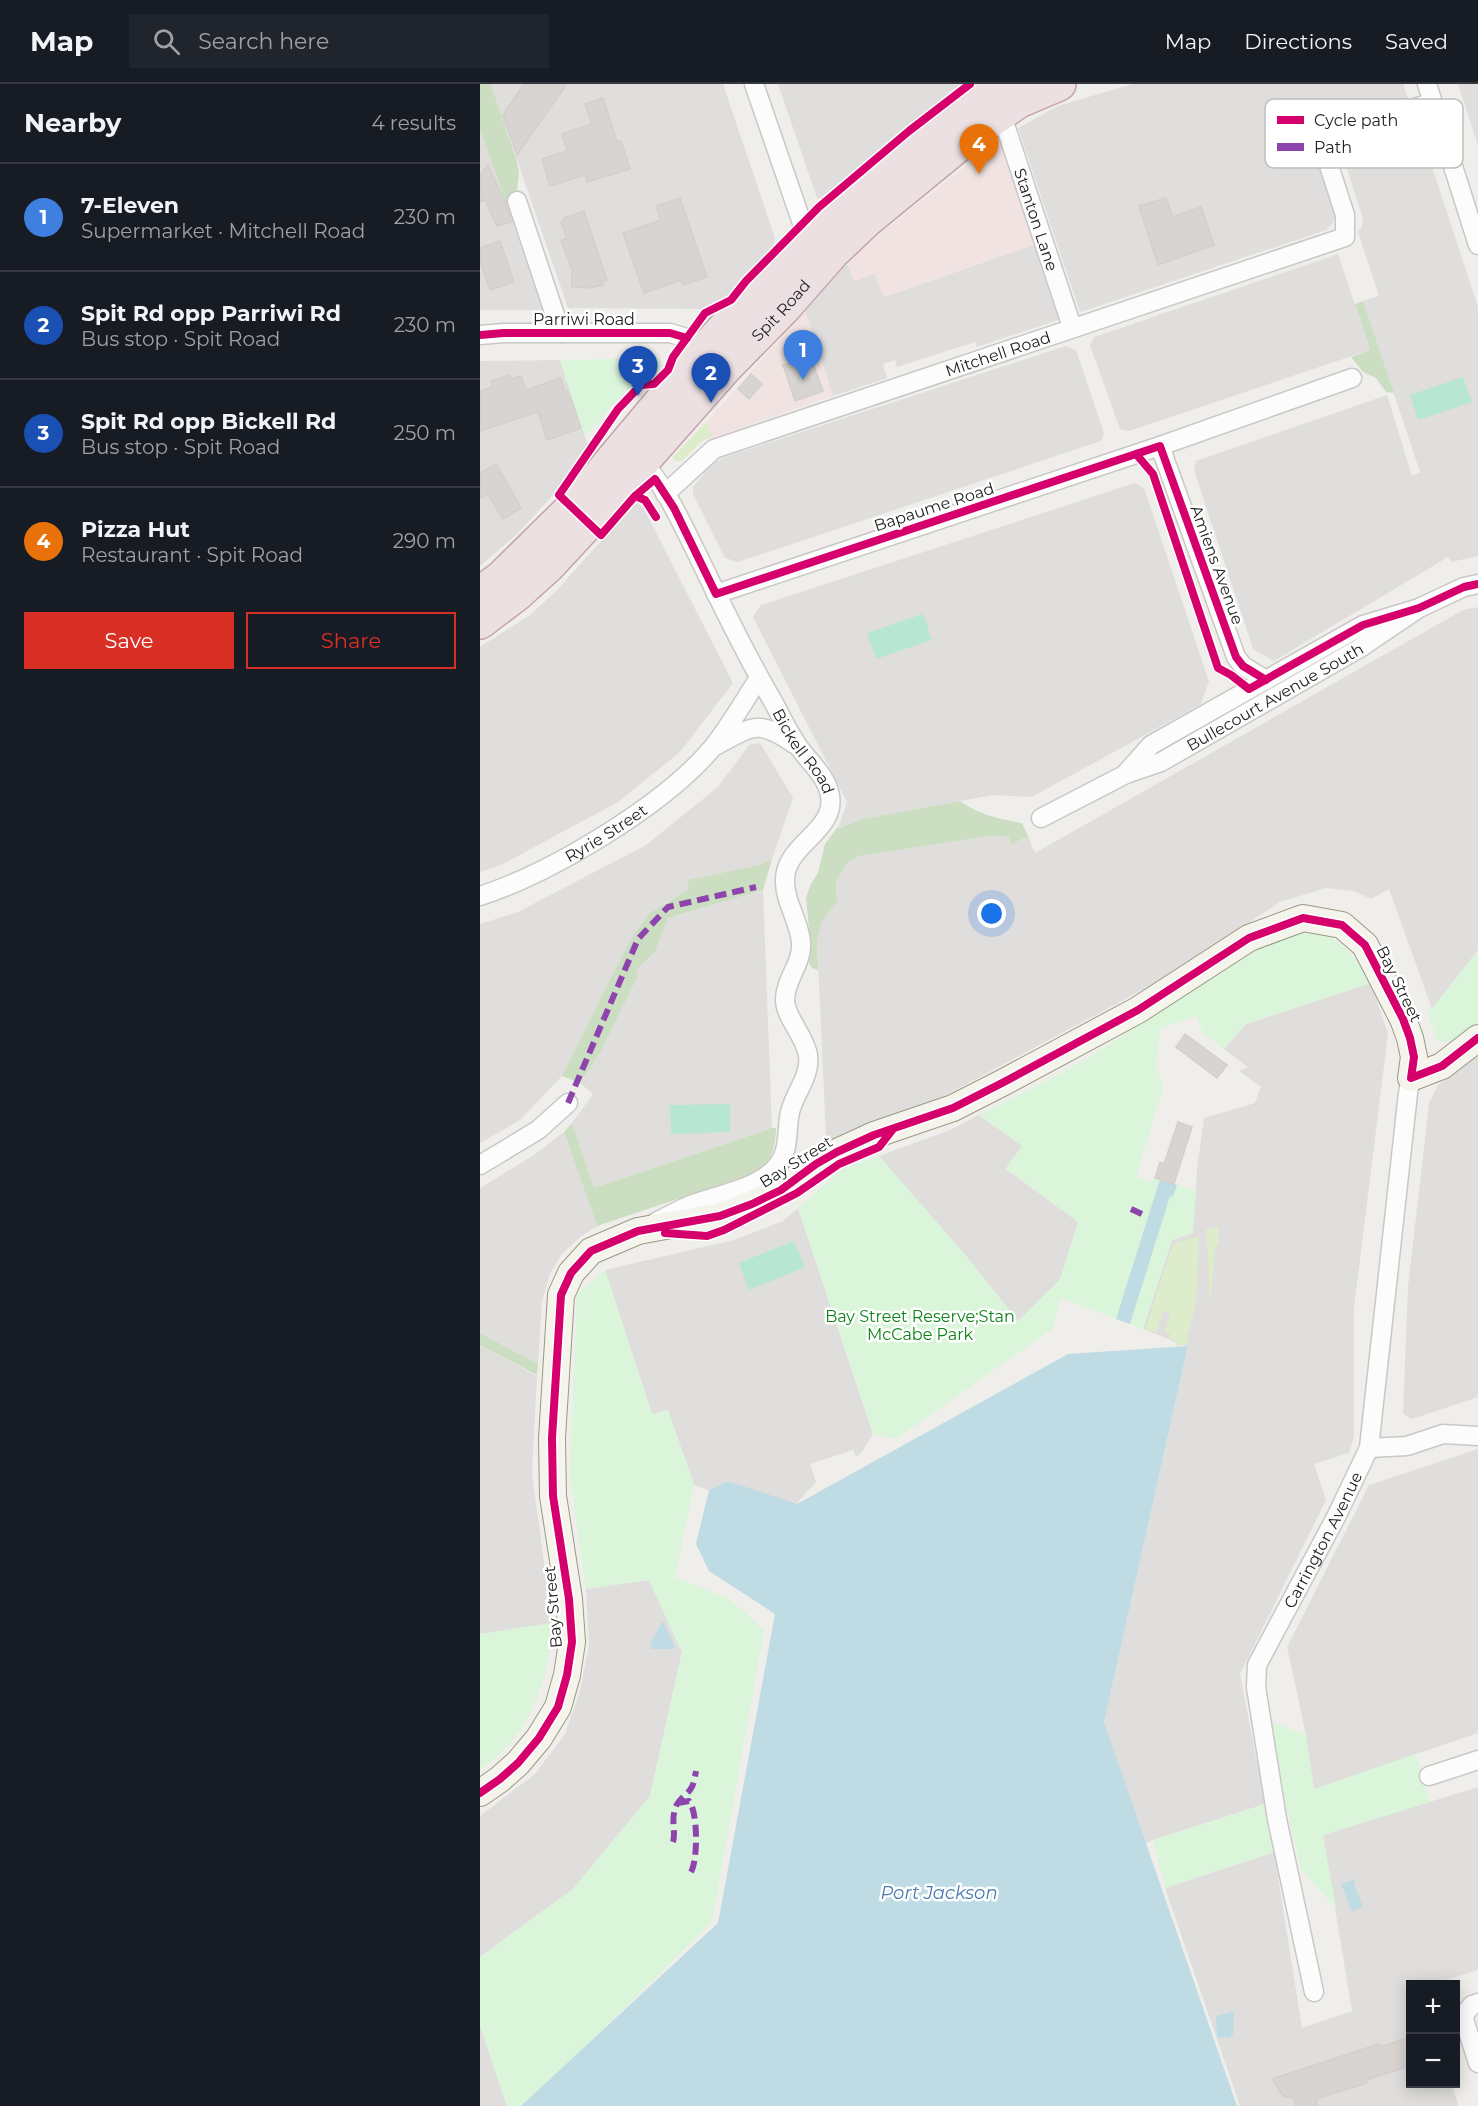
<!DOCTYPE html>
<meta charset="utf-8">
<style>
:root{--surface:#171b24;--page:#20242c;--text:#f1f3f6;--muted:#9ea1a6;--line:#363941;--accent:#d93025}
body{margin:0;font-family:Montserrat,sans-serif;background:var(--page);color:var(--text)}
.controls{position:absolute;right:18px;bottom:18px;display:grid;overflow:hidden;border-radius:0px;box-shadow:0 3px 15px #0003}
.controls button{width:54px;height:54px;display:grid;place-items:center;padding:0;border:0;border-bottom:2px solid var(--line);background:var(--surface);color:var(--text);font:30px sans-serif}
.you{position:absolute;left:512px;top:830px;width:21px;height:21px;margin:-15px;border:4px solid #fff;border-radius:50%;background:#1a73e8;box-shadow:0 0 0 9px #1a73e833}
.badge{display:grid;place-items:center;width:39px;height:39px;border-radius:50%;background:var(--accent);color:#fff;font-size:20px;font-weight:700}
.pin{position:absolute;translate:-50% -50px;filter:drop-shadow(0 2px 3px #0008)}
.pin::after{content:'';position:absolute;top:32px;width:21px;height:18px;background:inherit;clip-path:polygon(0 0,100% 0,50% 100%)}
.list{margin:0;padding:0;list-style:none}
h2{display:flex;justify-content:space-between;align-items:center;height:78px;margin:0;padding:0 24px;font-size:26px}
h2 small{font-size:20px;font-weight:400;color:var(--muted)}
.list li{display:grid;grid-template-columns:39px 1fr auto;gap:18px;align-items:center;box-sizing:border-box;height:108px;padding:0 24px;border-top:2px solid var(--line)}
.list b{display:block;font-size:22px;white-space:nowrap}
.list p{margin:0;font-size:20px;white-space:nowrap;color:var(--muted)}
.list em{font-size:20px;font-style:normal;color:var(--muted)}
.actions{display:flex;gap:12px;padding:18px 24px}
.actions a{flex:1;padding:14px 0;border:2px solid var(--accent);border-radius:0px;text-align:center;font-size:21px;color:var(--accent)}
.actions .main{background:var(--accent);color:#fff}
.icon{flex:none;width:33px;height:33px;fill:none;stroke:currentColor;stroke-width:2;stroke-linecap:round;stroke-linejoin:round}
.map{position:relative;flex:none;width:998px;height:2022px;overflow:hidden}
header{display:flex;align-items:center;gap:36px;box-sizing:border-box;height:84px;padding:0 30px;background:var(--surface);border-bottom:2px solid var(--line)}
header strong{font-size:28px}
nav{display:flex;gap:33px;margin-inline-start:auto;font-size:21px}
.search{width:420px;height:54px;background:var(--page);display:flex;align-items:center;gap:15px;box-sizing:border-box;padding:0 21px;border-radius:0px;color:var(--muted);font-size:22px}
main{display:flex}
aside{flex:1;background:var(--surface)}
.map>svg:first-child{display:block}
.residential{fill:#dfdedc}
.commercial{fill:#f1e3e1}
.grass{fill:#ddeccb}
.forest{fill:#cbdec1}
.park{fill:#daf5da}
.pitch{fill:#b7e6d2}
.water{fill:#bfdbe3}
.building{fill:#d7d4d2;stroke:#d3d0cc;stroke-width:1.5}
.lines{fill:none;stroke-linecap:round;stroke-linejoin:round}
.street-casing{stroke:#c9c8c7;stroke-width:21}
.secondary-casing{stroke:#999a82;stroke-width:28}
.highway-casing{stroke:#c5a2ac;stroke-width:36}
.street{stroke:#fdfcfc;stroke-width:18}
.secondary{stroke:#f4f4ed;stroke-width:26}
.highway{stroke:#ece0e2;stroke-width:33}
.quiet{stroke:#8e44ad;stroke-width:6;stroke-dasharray:12 6;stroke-linecap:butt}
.cycleway-casing{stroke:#fff;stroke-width:11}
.cycleway{stroke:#d6006c;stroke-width:8}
.labels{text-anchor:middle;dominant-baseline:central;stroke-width:5;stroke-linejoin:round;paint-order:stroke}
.street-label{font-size:16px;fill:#222;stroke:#fff}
.park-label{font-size:16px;fill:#0c8416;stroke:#fff}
.water-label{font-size:18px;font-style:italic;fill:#4a7aab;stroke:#fff}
.key{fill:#fff;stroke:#bdbdbd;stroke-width:1.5}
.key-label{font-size:16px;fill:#222}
</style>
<header>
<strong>Map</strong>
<div class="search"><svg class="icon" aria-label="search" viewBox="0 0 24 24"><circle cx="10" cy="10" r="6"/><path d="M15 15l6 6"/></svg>Search here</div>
<nav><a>Map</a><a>Directions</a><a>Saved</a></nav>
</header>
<main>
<aside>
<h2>Nearby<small>4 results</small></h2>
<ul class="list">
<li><span class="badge" style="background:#3f7fe0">1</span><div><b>7-Eleven</b><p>Supermarket · Mitchell Road</p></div><em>230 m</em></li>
<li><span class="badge" style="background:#1a4fb4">2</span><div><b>Spit Rd opp Parriwi Rd</b><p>Bus stop · Spit Road</p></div><em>230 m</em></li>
<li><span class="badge" style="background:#1a4fb4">3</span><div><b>Spit Rd opp Bickell Rd</b><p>Bus stop · Spit Road</p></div><em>250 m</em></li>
<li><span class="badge" style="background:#e8710a">4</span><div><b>Pizza Hut</b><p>Restaurant · Spit Road</p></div><em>290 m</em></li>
</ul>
<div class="actions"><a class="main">Save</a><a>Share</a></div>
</aside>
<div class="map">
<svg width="998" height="2022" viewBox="0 0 998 2022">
<rect width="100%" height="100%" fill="#f0eeeb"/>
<path class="residential" d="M11,0H243L295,154L293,164L245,214L222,225L88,224Z
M298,0H485L343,115L337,114Z
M652,0H923L928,15L829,50L855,132L853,139L846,146L600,228L538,44L578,22Z
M978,0H998V61Z
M937,37L998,223V472L971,478L968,473L794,577L773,565L714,386L716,377L907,311L932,392L940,388L883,217L899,212L878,148L882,143L883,135L863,72L864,65L869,61Z
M0,46L27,122L63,226H0Z
M559,159L584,234L497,263L495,258L417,283L415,276L403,280L407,294L353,312L325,227L367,179L374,197L395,189L404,213Z
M858,170L890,266L649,347L640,345L610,261L614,253Z
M586,262L596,266L624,349L621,357L258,478L245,474L213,410V403L232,380L245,373Z
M80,276L108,362L88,395L36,451L0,482V277Z
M655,399L664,404L729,597L721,620L552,713L513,711L382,735L358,745L367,718L273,533L281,521Z
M156,418L163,423L253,599L200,668L138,718L21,781L0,788V563L50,531L77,506Z
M998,523V866L952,925L909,805L891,815L873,807L846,804L800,818L681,896L453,1018L354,1057L346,1052L337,856L342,837L357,818L356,797L368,778L380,772L510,752L530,753L531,761L548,752L555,769L983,526Z
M280,659L313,714L292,775L279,781L207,796L209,805L185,819L153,852L134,887L82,992L40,1036L0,1059V840L38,828L166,761L238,703L269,661Z
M283,806L292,1044L114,1104L92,1039L113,1010L100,999L120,969L158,892L156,886L175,868L188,834Z
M891,899L908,950L874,1223V1353L869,1369L834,1380L846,1416L760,1590L785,1720L673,1756L662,1761L624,1638L708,1263L663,1245L692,1156L713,1149L717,1085L724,1034L775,1019L781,1003L759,987L768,983L744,965L766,940Z
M998,971V1313L932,1335L923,1330L928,1203L949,1019L958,1001Z
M499,1031L542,1062L526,1085L598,1138L580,1196L538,1237L486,1172L399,1072L470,1046Z
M84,1048L117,1142L100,1153L82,1170L70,1190L62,1218L58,1280L0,1249V1104L54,1071Z
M318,1124L393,1350L382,1368L376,1373L373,1366L330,1380L336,1398L316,1420L248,1397L229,1406L214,1401L188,1326L172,1330L125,1186L254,1156L303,1137Z
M0,1261L57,1292L52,1389L72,1539L0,1550Z
M998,1365V1649L834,1705L826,1651L807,1563L889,1401Z
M169,1496L202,1568L170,1712L93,1805L0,1873V1732L55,1690L85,1650L100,1607L109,1562L106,1505Z
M998,1703V1886L953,1900H930V2000H971L979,2022H760L685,1804L794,1768L822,1944L872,1927L843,1751Z
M0,1941L27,2022H0Z"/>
<path class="commercial" d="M523,52L559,159L403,213L395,189L374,197L367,179L377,168Z
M325,227L353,312L223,357L219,346Z"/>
<path class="grass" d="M227,337L232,352L222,357L202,377H195L193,373Z
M739,1143L738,1156L740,1157L735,1165L731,1213H729C730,1189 727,1168 726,1145Z
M719,1152C717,1185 720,1221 706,1252L709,1259L697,1262L694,1256L689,1254L690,1249L685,1248L690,1229L683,1227L677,1248L665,1246L693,1160Z"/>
<path class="forest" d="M0,0H11L36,74L39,88L37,108L30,111L27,122L0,46Z
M883,217L914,309L906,308L896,294L883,288L871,273L890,266L875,220Z
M480,717C499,731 519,735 542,739L548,752L531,761L529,753L510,752L380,772L368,778L356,797L357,818L342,837L337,856L338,886L332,884L329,879L330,855L326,814L331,800L338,789L345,760L360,740L358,745L382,735Z
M292,775L283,806L188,834L175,868L156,886L158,892L120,969L100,999L82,992L134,887L153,852L170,829L209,805L207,796L279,781Z
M92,1039L114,1104L292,1044H296C295,1065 293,1076 275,1089L117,1142L84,1048Z
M0,1249L58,1280L57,1291L0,1261Z"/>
<path class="park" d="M180,274L181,283L170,290L156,294L105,353L80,276Z
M822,845C865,854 868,865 891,899L766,940L744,965L723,950L717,932L681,944L676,982L683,1003L656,1093L672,1099L674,1093L716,1107L713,1149L692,1156L663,1245L581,1214L572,1245L416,1355L393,1350L318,1124L361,1086L399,1072L486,1172L538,1237L580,1196L598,1138L526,1084L542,1062L499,1031C534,1013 570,996 604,976C677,933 743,877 822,845Z
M998,866V938C986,946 972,963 957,956L947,926L952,925Z
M125,1186L172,1330L188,1326L214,1401L195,1493L250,1515L284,1546L232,1838L45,2022H27L0,1941V1873L93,1805L170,1712L202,1568L169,1496L106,1505L90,1392L97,1210Z
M72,1539C69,1594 50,1654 0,1685V1550Z
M786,1636L826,1651L834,1705L936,1670L950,1718L843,1751L856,1825L821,1785Z
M785,1720L794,1768L685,1804L673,1756Z"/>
<path class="pitch" d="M983,293L992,318L938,336L930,311Z
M443,530L452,556L396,575L387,549Z
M250,1020V1048L191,1050L190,1021Z
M314,1157L325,1183L269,1206L259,1179Z"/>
<path class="water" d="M680,1095L697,1101L693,1113L690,1112L650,1240L636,1235Z
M708,1262L624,1638L757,2022H41L238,1839L295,1530L229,1487L216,1460L229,1406L248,1397L317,1420L588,1270Z
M182,1538L184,1539L195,1563L193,1565H171V1558Z
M875,1795L874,1799L883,1823L872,1827L861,1800Z
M754,1927L753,1951L750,1952L751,1954L737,1953L736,1932Z"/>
<path class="building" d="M44,0H87L37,71L23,31Z
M123,14L137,58L141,57L150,85L107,98L105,91L70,102L62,75L87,67L82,50L112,40L105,20Z
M8,81L26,120L32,138L17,142L5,116L0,118V91Z
M200,114L227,193L203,201L201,196L164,209L143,149L181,136L176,122Z
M686,114L693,133L721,123L734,161L678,181L659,122Z
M104,127L127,196L121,198L123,201L109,204L92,203V186L81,156L87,155L81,138L85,136L84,134Z
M20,157L34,198L10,206L0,177V164Z
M330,271L343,307L315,317L303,281Z
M271,290L282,300L269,315L258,305Z
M30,291L31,295L41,292L46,306L81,294L85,308L88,307L101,344L67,356L58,328L0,347V307L13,303L11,297Z
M16,380L41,424L23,435L8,410L0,414V389Z
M705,950L747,981L737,994L696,963Z
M698,1038L712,1043L694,1100L675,1094L680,1078L684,1080Z
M930,1953V1982L886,1996L887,1999L836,2015L838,2022H816L813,2014L803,2012L792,1995L899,1960L900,1963Z"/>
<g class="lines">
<g class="street-casing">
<g id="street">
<path d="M274,0L322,139L340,157"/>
<path d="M947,0L998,161"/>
<path id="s1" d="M519,30L526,44L592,243"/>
<path d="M37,117L81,249"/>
<path d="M0,251L24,249H190L207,254L226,264"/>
<path d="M680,362L756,573L763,582L786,596"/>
<path id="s2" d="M157,372C185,399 205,446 222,480C245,528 268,575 295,621C302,635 309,649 318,662C329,678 347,692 350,712C356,747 306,760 305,795C304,817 319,836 321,858C323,879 305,895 305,916C305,933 325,952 328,971C331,992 315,1008 310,1028C306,1046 310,1067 297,1082C278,1105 240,1110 213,1120C200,1125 188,1132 176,1138"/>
<path id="s3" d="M185,410L234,365L865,153V131L845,69L849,56L855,51L953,18"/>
<path d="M236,510L680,362L872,294"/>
<path d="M237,661C272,642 279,635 314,660"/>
<path d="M646,689L671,661L883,541L939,524L984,503L998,500"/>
<path id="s4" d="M561,734L646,690L681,678L880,564L939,524"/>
<path id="s5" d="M0,812C71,789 185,721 233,663C250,642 264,617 279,594"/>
<path d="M0,1081L58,1046L88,1019"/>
<path d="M889,1364L927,1362L963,1350L998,1352"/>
<path d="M949,1692L998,1676"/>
<path id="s6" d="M834,1908L797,1735L776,1603L777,1581L856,1433L889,1364L928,1009L931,994"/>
<path d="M998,1919L992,1921L983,1932L998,1979"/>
</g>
</g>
<g class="secondary-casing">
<path id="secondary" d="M0,1709L20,1695L38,1679L59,1654L78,1623L87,1591L92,1558L89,1515L73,1412L72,1354L81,1211L91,1189L111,1167L158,1147L240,1132L272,1120L301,1106L336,1080L357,1068L394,1051L473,1024L524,998L658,926L769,854L823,834L862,841L885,861L923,935L930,954L934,973L931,994L962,982L998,954"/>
</g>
<g class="highway-casing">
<g id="highway">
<path d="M0,509L21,494L92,424L226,264L306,178L401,93L497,17L524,0"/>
<path id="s7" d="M0,538L37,510L68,482L108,439L244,285L303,225L353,168L388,135L498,45L539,17L579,0"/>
</g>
</g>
<use href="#street" class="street"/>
<use href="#secondary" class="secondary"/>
<use href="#highway" class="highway"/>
<path class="quiet" d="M88,1019L158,855L188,823L276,803
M651,1125L666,1132
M198,1719L209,1717C218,1728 218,1776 211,1788
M193,1758C196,1749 191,1738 195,1725C197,1717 205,1712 210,1706C214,1701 215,1693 216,1687"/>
<g class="cycleway-casing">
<path id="cycleway" d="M0,251L24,249H190L207,254
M656,370L673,390L738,584L751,591L769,605L883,541L939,524L984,503L998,500
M155,412L175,395L194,424L236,510L680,362L756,573L763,582L786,596
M176,433L165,416L155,412L121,451L79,411L138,325L161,301L174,300L188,286L193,273L225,229L251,216L266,197L339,123L429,47L490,0
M185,1149L227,1152L244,1146L317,1109L359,1080L399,1063L413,1045
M0,1709L20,1695L38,1679L59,1654L78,1623L87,1591L92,1558L89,1515L73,1412L72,1354L81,1211L91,1189L111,1167L158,1147L240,1132L272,1120L301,1106L336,1080L357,1068L394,1051L473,1024L524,998L658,926L769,854L823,834L862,841L885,861L923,935L930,954L934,973L931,994L962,982L998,954"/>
</g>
<use href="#cycleway" class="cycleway"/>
</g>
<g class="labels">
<g class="street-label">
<text stroke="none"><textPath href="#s1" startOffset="112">Stanton Lane</textPath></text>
<text stroke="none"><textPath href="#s7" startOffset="434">Spit Road</textPath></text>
<text x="104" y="235">Parriwi Road</text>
<text stroke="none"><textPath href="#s3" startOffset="366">Mitchell Road</textPath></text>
<text transform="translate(454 423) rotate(-18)">Bapaume Road</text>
<text transform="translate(737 481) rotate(70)">Amiens Avenue</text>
<text stroke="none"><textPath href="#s4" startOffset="264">Bullecourt Avenue South</textPath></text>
<text stroke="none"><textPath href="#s2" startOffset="340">Bickell Road</textPath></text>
<text stroke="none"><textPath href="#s5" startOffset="141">Ryrie Street</textPath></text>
<text transform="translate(919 900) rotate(64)">Bay Street</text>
<text transform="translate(316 1078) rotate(-32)">Bay Street</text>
<text stroke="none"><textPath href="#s6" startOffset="474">Carrington Avenue</textPath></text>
<text transform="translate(73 1523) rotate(-95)">Bay Street</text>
</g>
<g class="park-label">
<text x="440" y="1232">Bay Street Reserve;Stan<tspan x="440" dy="18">McCabe Park</tspan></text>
</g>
<g class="water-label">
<text x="459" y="1809">Port Jackson</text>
</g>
</g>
<rect x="785" y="15" width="198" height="69" rx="9" class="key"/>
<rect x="797" y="32" width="27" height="8" fill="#d6006c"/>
<rect x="797" y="59" width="27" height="8" fill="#8e44ad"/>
<g class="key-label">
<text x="834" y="42">Cycle path</text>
<text x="834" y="69">Path</text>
</g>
</svg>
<div class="controls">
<button>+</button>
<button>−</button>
</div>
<div class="you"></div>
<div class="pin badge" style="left:323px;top:296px;background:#3f7fe0">1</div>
<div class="pin badge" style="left:231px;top:319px;background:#1a4fb4">2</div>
<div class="pin badge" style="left:158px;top:312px;background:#1a4fb4">3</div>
<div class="pin badge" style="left:499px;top:90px;background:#e8710a">4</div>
</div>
</main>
